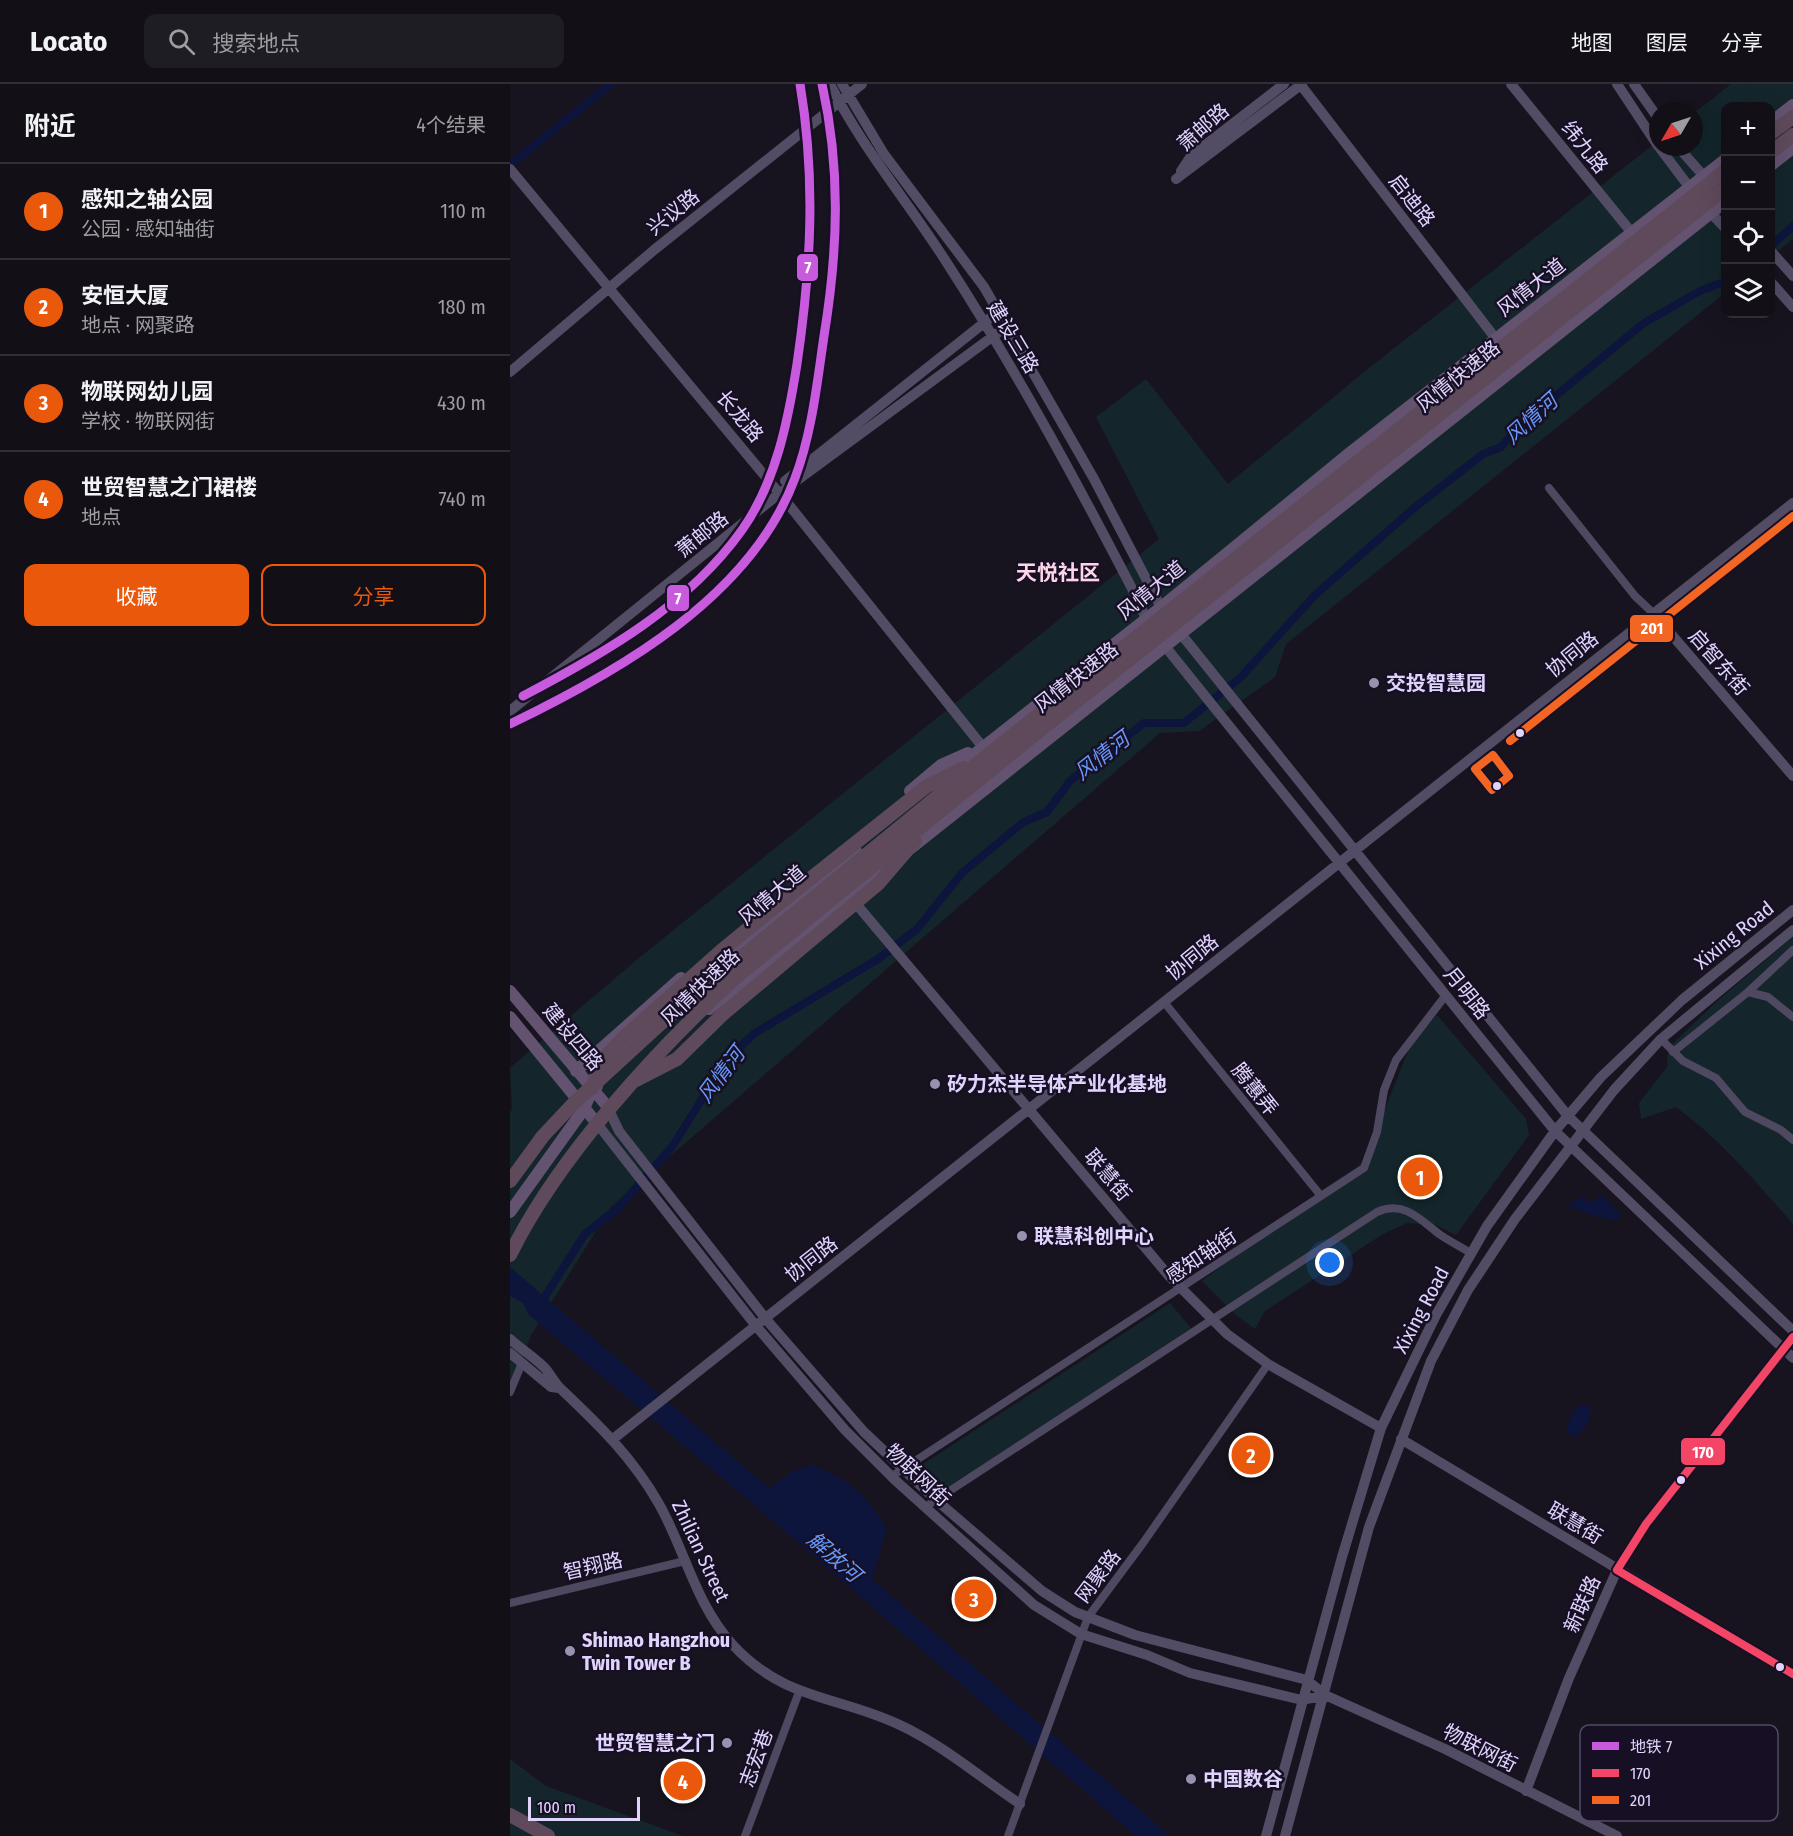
<!DOCTYPE html>
<html lang="zh">
<meta charset="utf-8">
<style>
:root{--surface:#120f17;--page:#1f1d24;--text:#f1f3f6;--muted:#9c9ca1;--line:#312f36;--accent:#ea580c}
body{margin:0;font-family:"Fira Sans Condensed","Noto Sans SC",sans-serif;background:var(--page);color:var(--text)}
.controls{position:absolute;right:18px;top:18px;display:grid;overflow:hidden;border-radius:12px;box-shadow:0 6px 24px #0002}
.controls button{width:54px;height:54px;display:grid;place-items:center;padding:0;border:0;border-bottom:2px solid var(--line);background:var(--surface);color:var(--text);font:30px sans-serif}
.compass{position:absolute;left:1139px;top:18px;width:54px;height:54px;border-radius:50%;background:var(--surface);box-shadow:0 6px 24px #0002;rotate:231deg}
.scale{position:absolute;left:18px;bottom:15px;width:112px;box-sizing:border-box;padding-left:6px;border:3px solid #e0d4fd;border-top:0;font-size:16px;line-height:21px;white-space:nowrap;color:#e0d4fd;-webkit-text-stroke:4px #170f24;paint-order:stroke}
.you{position:absolute;left:820px;top:1179px;width:21px;height:21px;margin:-15px;border:4px solid #fff;border-radius:50%;background:#1a73e8;box-shadow:0 0 0 9px #1a73e833}
.badge{display:grid;place-items:center;width:39px;height:39px;border-radius:50%;background:var(--accent);color:#fff;font-size:20px;font-weight:700}
.pin{position:absolute;translate:-50% -50%;border:3px solid #fff;box-shadow:0 2px 6px #0006}
.list{margin:0;padding:0;list-style:none}
h2{display:flex;justify-content:space-between;align-items:center;height:78px;margin:0;padding:0 24px;font-size:26px}
h2 small{font-size:20px;font-weight:400;color:var(--muted)}
.list li{display:grid;grid-template-columns:39px 1fr auto;gap:18px;align-items:center;box-sizing:border-box;height:96px;padding:0 24px;border-top:2px solid var(--line)}
.list b{display:block;font-size:22px;white-space:nowrap}
.list p{margin:0;font-size:20px;white-space:nowrap;color:var(--muted)}
.list em{font-size:20px;font-style:normal;color:var(--muted)}
.actions{display:flex;gap:12px;padding:18px 24px}
.actions a{flex:1;padding:14px 0;border:2px solid var(--accent);border-radius:12px;text-align:center;font-size:21px;color:var(--accent)}
.actions .main{background:var(--accent);color:#fff}
.icon{flex:none;width:33px;height:33px;fill:none;stroke:currentColor;stroke-width:2;stroke-linecap:round;stroke-linejoin:round}
.map{position:relative;flex:none;width:1283px;height:1752px;overflow:hidden}
header{display:flex;align-items:center;gap:36px;box-sizing:border-box;height:84px;padding:0 30px;background:var(--surface);border-bottom:2px solid var(--line)}
header strong{font-size:28px}
nav{display:flex;gap:33px;margin-inline-start:auto;font-size:21px}
.search{width:420px;height:54px;background:var(--page);display:flex;align-items:center;gap:15px;box-sizing:border-box;padding:0 21px;border-radius:12px;color:var(--muted);font-size:22px}
main{display:flex}
aside{flex:1;background:var(--surface)}
.map>svg:first-child{display:block}
.green{fill:#14262b}
.water{fill:#0d153d}
.lines{fill:none;stroke-linecap:round;stroke-linejoin:round}
.canal{stroke:#0d153d;stroke-width:8}
.street{stroke:#4e4960;stroke-width:8}
.secondary{stroke:#534c65;stroke-width:10}
.primary{stroke:#635371;stroke-width:12}
.highway{stroke:#5e4a5b;stroke-width:14}
.highway-bridge{stroke:#5e4a5b;stroke-width:14}
.bus-1-casing{stroke:#170f24;stroke-width:12}
.bus-2-casing{stroke:#170f24;stroke-width:12}
.bus-1{stroke:#f34667;stroke-width:8}
.bus-2{stroke:#f26522;stroke-width:8}
.metro-1-casing{stroke:#170f24;stroke-width:14}
.metro-1{stroke:#c85add;stroke-width:9}
.poi-dot{fill:#9a91af;stroke:#170f24;stroke-width:2}
.bus-dot{fill:#e0d4fd;stroke:#170f24;stroke-width:2}
.labels{text-anchor:middle;dominant-baseline:central;stroke-width:5;stroke-linejoin:round;paint-order:stroke}
.street-label{font-size:20px;fill:#e0d4fd;stroke:#170f24}
.poi-label{font-size:20px;font-weight:bold;fill:#e0d4fd;stroke:#170f24;text-anchor:start}
.water-label{font-size:21px;font-style:italic;fill:#6698f9;stroke:#170f24}
.neighbourhood-label{font-size:21px;font-weight:bold;fill:#fdd5e7;stroke:#170f24}
.key{fill:#170f24;stroke:#534a65;stroke-width:1.5}
.key-label{font-size:16px;fill:#e0d4fd}
.line-badge{stroke:#170f24;stroke-width:2}
.badge-label{font-size:16px;text-anchor:middle;font-weight:bold;fill:#fff}
</style>
<header>
<strong>Locato</strong>
<div class="search"><svg class="icon" aria-label="search" viewBox="0 0 24 24"><circle cx="10" cy="10" r="6"/><path d="M15 15l6 6"/></svg>搜索地点</div>
<nav><a>地图</a><a>图层</a><a>分享</a></nav>
</header>
<main>
<aside>
<h2>附近<small>4个结果</small></h2>
<ul class="list">
<li><span class="badge">1</span><div><b>感知之轴公园</b><p>公园 · 感知轴街</p></div><em>110 m</em></li>
<li><span class="badge">2</span><div><b>安恒大厦</b><p>地点 · 网聚路</p></div><em>180 m</em></li>
<li><span class="badge">3</span><div><b>物联网幼儿园</b><p>学校 · 物联网街</p></div><em>430 m</em></li>
<li><span class="badge">4</span><div><b>世贸智慧之门裙楼</b><p>地点</p></div><em>740 m</em></li>
</ul>
<div class="actions"><a class="main">收藏</a><a>分享</a></div>
</aside>
<div class="map">
<svg width="1283" height="1752" viewBox="0 0 1283 1752">
<rect width="100%" height="100%" fill="#18141f"/>
<path class="green" d="M1221,0H1283V155L1261,173L1260,22H1216L1215,209L776,560L765,593L689,647L650,649L101,1123L21,1251L0,1310V1028L2,1026L0,984L130,873L649,455L586,333L636,295L718,400L854,288L1148,57V63H1184V29Z
M1283,853V1140C1247,1099 1210,1055 1166,1023L1131,1035L1129,1019L1157,983L1158,964L1206,918Z
M927,931L1016,1035L1019,1051L946,1151L926,1141L897,1139L873,1150L755,1227L745,1245L726,1231L692,1197L809,1108L854,1078L902,957Z
M660,1219L681,1244L429,1410L410,1382Z
M0,1675L36,1702L173,1752H0Z"/>
<path class="water" d="M1075,1111V1116L1081,1118L1093,1112L1110,1130L1108,1136C1091,1136 1074,1128 1057,1122Z
M0,1183L259,1404L281,1388L302,1381C341,1396 354,1409 377,1444L362,1495L660,1752H626L269,1442L19,1231L13,1219L0,1212Z
M1073,1320L1080,1323C1082,1337 1074,1344 1065,1353L1057,1348C1058,1336 1062,1326 1073,1320Z"/>
<g class="lines">
<path class="canal" d="M0,81L101,0
M1260,163L1283,142
M30,1220L75,1150L108,1124L162,1063L217,975L245,949L368,875L407,845L452,789L512,739L537,728L560,697L634,639H674L731,593L804,512L904,424L973,370L991,363L1009,342L1134,239L1190,207L1216,197"/>
<path class="street" d="M1039,404L1125,512L1143,529
M1238,908L1283,866
M654,918L811,1112
M1151,955L1173,977L1206,994L1235,1028L1271,1046L1283,1056
M1163,968L1238,908L1258,913L1283,933
M0,1308L12,1279
M382,1392L854,1084L867,1048L874,1006L886,976L936,911
M415,1423L867,1128C893,1116 910,1135 929,1150C939,1157 951,1163 961,1169
M0,1519L175,1477
M235,1752L289,1608
M498,1752L578,1533L633,1459L758,1280"/>
<path class="secondary" d="M320,0C352,64 399,119 437,179C508,289 570,404 630,520L638,541
M332,0L374,70L474,203L584,395L655,531
M790,0L986,255
M1001,0L1122,149
M1107,0L1148,62
M1124,0L1148,34
M1149,63L1183,108
M1168,63L1199,98
M0,85L279,421L472,662
M671,87L681,72L774,0
M666,95L792,0
M1197,125L1216,145
M1260,166L1283,192
M1260,197L1283,223
M0,288L144,166L352,0
M275,397L489,227
M1143,529L1283,692
M667,545L1058,1032L1283,1247
M650,556L1045,1047L1283,1274
M0,627L270,409L497,242
M342,815L659,1192L717,1250L758,1280L871,1344
M97,1022L109,1047L255,1234L354,1348L425,1415L532,1507L565,1528L625,1551L797,1596L815,1611L935,1665L1107,1752
M85,1037L246,1242L335,1346L385,1396L524,1521L571,1550L637,1571L680,1589L792,1616L815,1611
M0,1255C11,1265 25,1274 35,1284C41,1291 45,1300 52,1306C89,1341 123,1374 149,1420C175,1466 185,1519 222,1560C275,1618 329,1611 392,1642C434,1662 471,1694 510,1720
M0,1269L41,1303L49,1304
M103,1355L1283,419
M891,1355L1283,1590
M1016,1707L1059,1594L1107,1486L1136,1440L1283,1253
M756,1752L832,1473L871,1344L926,1231L977,1142L1045,1047L1091,993L1172,916L1283,826
M775,1752L859,1443L921,1277L958,1206L1005,1135L1104,1006L1151,955L1283,846"/>
<path class="primary" d="M1260,39L1283,21
M1260,82L1283,64
M443,687L649,525L841,368L1216,75
M400,707L431,681L458,669
M401,764L1216,117
M0,907L97,1022
M199,925L378,782
M0,933L85,1037
M111,971L119,959L152,929L346,767
M66,987L171,894
M0,1128L74,1025L82,1006L87,1002"/>
<path class="highway" d="M1260,50L1283,33
M1260,69L1283,51
M126,996L167,975L213,930
M82,1004L91,978L112,955L211,867L261,826
M0,1731L38,1752"/>
<path class="highway-bridge" d="M261,826L417,702L454,684
M213,930L368,800L405,757
M0,1097L33,1052L64,1019L150,940L479,670L1216,86
M0,1171C48,1073 145,968 225,894L534,643L1216,104"/>
<g class="bus-1-casing">
<path id="bus-1" d="M1107,1486L1136,1440L1283,1253
M1107,1486L1283,1590"/>
</g>
<g class="bus-2-casing">
<path id="bus-2" d="M1000,657L1283,432
M983,671L999,692L982,706L965,685Z"/>
</g>
<use href="#bus-1" class="bus-1"/>
<use href="#bus-2" class="bus-2"/>
<g class="metro-1-casing">
<path id="metro-1" d="M13,612C93,570 178,522 232,446C266,398 278,337 287,280C301,185 306,95 290,0
M0,640C108,588 241,513 285,394C302,349 307,299 314,252C328,166 331,85 312,0"/>
</g>
<use href="#metro-1" class="metro-1"/>
</g>
<g class="poi-dot">
<circle cx="864" cy="599" r="6"/>
<circle cx="425" cy="1000" r="6"/>
<circle cx="512" cy="1152" r="6"/>
<circle cx="60" cy="1567" r="6"/>
<circle cx="217" cy="1659" r="6"/>
<circle cx="681" cy="1695" r="6"/>
</g>
<g class="bus-dot">
<circle cx="1010" cy="649" r="5"/>
<circle cx="987" cy="702" r="5"/>
<circle cx="1171" cy="1396" r="5"/>
<circle cx="1270" cy="1583" r="5"/>
</g>
<g class="labels">
<g class="street-label">
<text transform="translate(693 43) rotate(-41)">萧邮路</text>
<text transform="translate(1075 63) rotate(51)">纬九路</text>
<text transform="translate(902 116) rotate(52)">启迪路</text>
<text transform="translate(163 128) rotate(-39)">兴议路</text>
<text transform="translate(1021 203) rotate(-38)">风情大道</text>
<text transform="translate(503 253) rotate(59)">建设三路</text>
<text transform="translate(948 292) rotate(-39)">风情快速路</text>
<text transform="translate(230 332) rotate(50)">长龙路</text>
<text transform="translate(192 450) rotate(-39)">萧邮路</text>
<text transform="translate(641 506) rotate(-39)">风情大道</text>
<text transform="translate(1062 570) rotate(-39)">协同路</text>
<text transform="translate(1209 578) rotate(49)">启智东街</text>
<text transform="translate(566 593) rotate(-38)">风情快速路</text>
<text transform="translate(262 811) rotate(-40)">风情大道</text>
<text transform="translate(1224 851) rotate(-39)">Xixing Road</text>
<text transform="translate(682 873) rotate(-39)">协同路</text>
<text transform="translate(190 903) rotate(-44)">风情快速路</text>
<text transform="translate(957 909) rotate(51)">月明路</text>
<text transform="translate(63 953) rotate(50)">建设四路</text>
<text transform="translate(745 1005) rotate(51)">腾蕙弄</text>
<text transform="translate(598 1091) rotate(50)">联慧街</text>
<text transform="translate(691 1172) rotate(-34)">感知轴街</text>
<text transform="translate(301 1175) rotate(-38)">协同路</text>
<text transform="translate(911 1226) rotate(-62)">Xixing Road</text>
<text transform="translate(408 1391) rotate(43)">物联网街</text>
<text transform="translate(1065 1439) rotate(31)">联慧街</text>
<text transform="translate(191 1467) rotate(65)">Zhilian Street</text>
<text transform="translate(83 1482) rotate(-13)">智翔路</text>
<text transform="translate(588 1492) rotate(-53)">网聚路</text>
<text transform="translate(1072 1520) rotate(-66)">新联路</text>
<text transform="translate(970 1664) rotate(27)">物联网街</text>
<text transform="translate(246 1674) rotate(-70)">志宏巷</text>
</g>
<g class="poi-label">
<text x="876" y="599">交投智慧园</text>
<text x="437" y="1000">矽力杰半导体产业化基地</text>
<text x="524" y="1152">联慧科创中心</text>
<text x="72" y="1556">Shimao Hangzhou<tspan x="72" dy="23">Twin Tower B</tspan></text>
<text x="205" y="1659" text-anchor="end">世贸智慧之门</text>
<text x="693" y="1695">中国数谷</text>
</g>
<g class="water-label">
<text transform="translate(1021 335) rotate(-42)">风情河</text>
<text transform="translate(592 672) rotate(-38)">风情河</text>
<text transform="translate(211 991) rotate(-53)">风情河</text>
<text transform="translate(324 1473) rotate(41)">解放河</text>
</g>
<g class="neighbourhood-label">
<text x="548" y="489">天悦社区</text>
</g>
</g>
<rect x="1070" y="1641" width="198" height="96" rx="9" class="key"/>
<rect x="1082" y="1658" width="27" height="8" fill="#c85add"/>
<rect x="1082" y="1685" width="27" height="8" fill="#f34667"/>
<rect x="1082" y="1712" width="27" height="8" fill="#f26522"/>
<g class="key-label">
<text x="1120" y="1668">地铁 7</text>
<text x="1120" y="1695">170</text>
<text x="1120" y="1722">201</text>
</g>
<g class="line-badge">
<rect x="286" y="169" width="23" height="29" rx="6" fill="#c85add"/>
<rect x="156" y="500" width="24" height="28" rx="6" fill="#c85add"/>
<rect x="1119" y="530" width="45" height="29" rx="6" fill="#f26522"/>
<rect x="1170" y="1353" width="46" height="29" rx="6" fill="#f34667"/>
</g>
<g class="badge-label">
<text x="298" y="189">7</text>
<text x="168" y="520">7</text>
<text x="1142" y="550">201</text>
<text x="1193" y="1374">170</text>
</g>
</svg>
<div class="controls">
<button>+</button>
<button>−</button>
<button><svg class="icon" aria-label="locate" viewBox="0 0 24 24"><circle cx="12" cy="12" r="6"/><path d="M12 2v4M12 18v4M2 12h4M18 12h4"/></svg></button>
<button><svg class="icon" aria-label="layers" viewBox="0 0 24 24"><path d="M12 4l9 5-9 5-9-5zM3 14l9 5 9-5"/></svg></button>
</div>
<svg class="compass" viewBox="-18 -18 36 36"><path d="M0-13l5 13h-10z" fill="#e53935"/><path d="M0 13l5-13h-10z" fill="#9c9ca1"/></svg>
<div class="scale">100 m</div>
<div class="you"></div>
<div class="pin badge" style="left:910px;top:1093px">1</div>
<div class="pin badge" style="left:741px;top:1371px">2</div>
<div class="pin badge" style="left:464px;top:1515px">3</div>
<div class="pin badge" style="left:173px;top:1697px">4</div>
</div>
</main>
